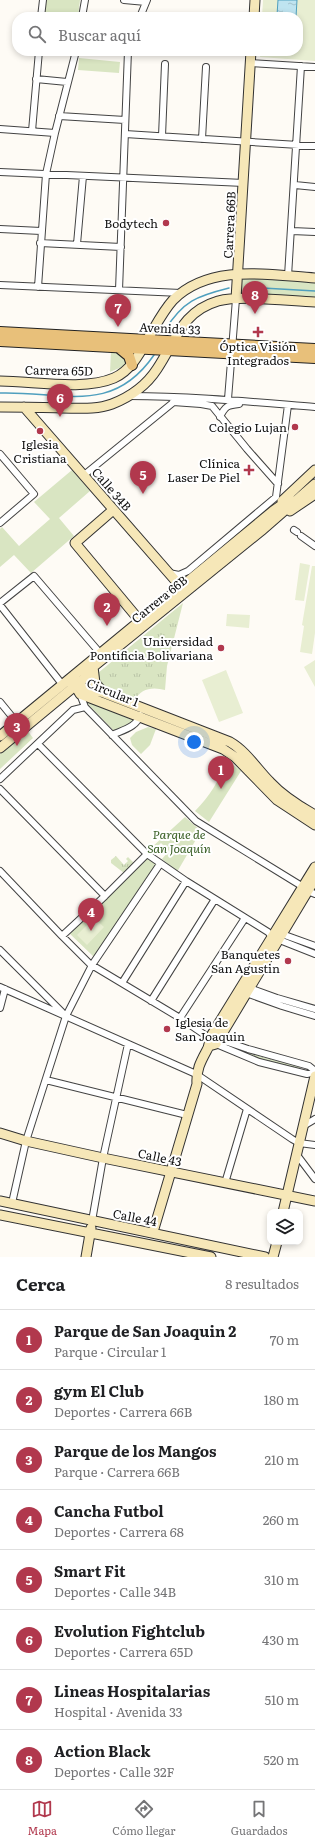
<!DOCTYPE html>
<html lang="es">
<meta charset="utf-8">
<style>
:root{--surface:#fff;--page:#f6f6f6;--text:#202124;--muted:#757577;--line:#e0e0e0;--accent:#b1384d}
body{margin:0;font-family:Literata,serif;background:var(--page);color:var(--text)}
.controls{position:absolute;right:12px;bottom:12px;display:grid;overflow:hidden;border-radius:8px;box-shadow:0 2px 6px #0003}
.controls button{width:36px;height:36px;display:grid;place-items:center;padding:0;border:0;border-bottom:1px solid var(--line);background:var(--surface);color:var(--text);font:20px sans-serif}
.you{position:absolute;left:194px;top:742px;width:14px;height:14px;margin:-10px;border:3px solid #fff;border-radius:50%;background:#1a73e8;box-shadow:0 0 0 6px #1a73e833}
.badge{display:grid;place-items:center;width:26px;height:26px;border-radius:50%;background:var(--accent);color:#fff;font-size:13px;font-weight:700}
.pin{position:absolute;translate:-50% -33px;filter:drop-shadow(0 1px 2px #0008)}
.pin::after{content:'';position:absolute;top:21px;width:14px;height:12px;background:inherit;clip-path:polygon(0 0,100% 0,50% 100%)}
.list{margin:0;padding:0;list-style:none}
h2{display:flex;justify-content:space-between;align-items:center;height:52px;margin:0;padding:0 16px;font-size:17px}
h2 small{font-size:13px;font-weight:400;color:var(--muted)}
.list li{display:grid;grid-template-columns:26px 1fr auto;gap:12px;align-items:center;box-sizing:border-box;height:60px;padding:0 16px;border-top:1px solid var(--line)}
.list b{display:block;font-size:15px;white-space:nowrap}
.list p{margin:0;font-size:13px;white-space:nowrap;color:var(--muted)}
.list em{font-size:13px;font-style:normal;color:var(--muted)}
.icon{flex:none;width:22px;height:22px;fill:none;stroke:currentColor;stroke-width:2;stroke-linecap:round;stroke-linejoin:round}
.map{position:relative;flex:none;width:315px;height:1257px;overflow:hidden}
.search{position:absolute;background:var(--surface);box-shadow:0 2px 6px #0003;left:12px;right:12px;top:12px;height:44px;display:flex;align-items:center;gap:10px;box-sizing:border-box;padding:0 14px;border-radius:16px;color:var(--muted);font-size:15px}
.sheet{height:532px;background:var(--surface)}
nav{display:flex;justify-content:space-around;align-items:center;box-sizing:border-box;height:56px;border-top:1px solid var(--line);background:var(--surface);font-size:11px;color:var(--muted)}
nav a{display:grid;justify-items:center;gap:2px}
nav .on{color:var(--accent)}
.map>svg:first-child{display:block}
.grass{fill:url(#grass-tufts)}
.park{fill:#d9e5c2}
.garden{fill:url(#garden-furrows)}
.pitch{fill:#e8eed2}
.water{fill:url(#water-ripples);stroke:#4f9fbe}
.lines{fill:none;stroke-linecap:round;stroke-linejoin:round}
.stream{stroke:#4f9fbe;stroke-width:1.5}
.street-casing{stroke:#434343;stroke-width:8}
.secondary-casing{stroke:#323232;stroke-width:11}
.primary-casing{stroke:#212121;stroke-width:12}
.street{stroke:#fff;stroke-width:6}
.secondary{stroke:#f6e7b8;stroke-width:9}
.primary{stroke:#e8c07a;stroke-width:10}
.poi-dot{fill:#b1384d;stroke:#fff;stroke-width:1.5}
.labels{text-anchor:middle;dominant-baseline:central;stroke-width:4;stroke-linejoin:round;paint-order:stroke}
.poi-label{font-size:12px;fill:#101010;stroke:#fff;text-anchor:end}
.street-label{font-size:12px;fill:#101010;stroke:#fff}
.park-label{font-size:12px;font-style:italic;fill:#3b6127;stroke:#fff}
</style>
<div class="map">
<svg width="315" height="1257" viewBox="0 0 315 1257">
<defs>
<pattern id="grass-tufts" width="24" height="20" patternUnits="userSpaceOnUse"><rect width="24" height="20" fill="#d9e5c2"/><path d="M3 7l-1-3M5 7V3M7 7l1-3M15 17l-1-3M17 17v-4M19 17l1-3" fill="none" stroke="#b9c3a6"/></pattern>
<pattern id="garden-furrows" width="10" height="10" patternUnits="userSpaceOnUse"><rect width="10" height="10" fill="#d9e5c2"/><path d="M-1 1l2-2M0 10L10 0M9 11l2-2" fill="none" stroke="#b9c3a6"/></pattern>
<pattern id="water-ripples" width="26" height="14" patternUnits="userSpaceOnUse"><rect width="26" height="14" fill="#bfe4f0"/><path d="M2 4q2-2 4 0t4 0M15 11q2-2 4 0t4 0" fill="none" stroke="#a3c3cd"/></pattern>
</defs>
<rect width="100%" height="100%" fill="#fefbf5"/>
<path class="grass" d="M183,603L167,666L165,690C153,687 140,688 135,701L105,690L96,677L98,673Z
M116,856L124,865L128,861L126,859L128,857L134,863L124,873L111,863V860Z"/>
<path class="park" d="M44,0H80L78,17H43Z
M79,58L120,62L119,73L78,70Z
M238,274L315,278V302L236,299Z
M111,351L118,352L127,360L124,366L110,372Z
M72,470L90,491L59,518L74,536L31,573L14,555L0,567V529L2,527L19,546L50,519L34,502Z
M86,702L91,703L135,721L114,731Z
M148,727L156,729L150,745L141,754L132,745L130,738L136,732Z
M27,730L33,738L0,769V754Z
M226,759L241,771L209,822L195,811C210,796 220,780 226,759Z
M185,817L201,831L177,872L162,859L169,851L161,843L153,851L151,848Z
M146,858L158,865L94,957L68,932Z"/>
<path class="garden" d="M226,1043L262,1057L300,1067V1071L261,1061L225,1046Z"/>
<path class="pitch" d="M263,0H315V61L260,57L261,51H298V17H262Z
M300,563L310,565L304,601L295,600Z
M312,566H315V633L312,654L300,652L304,626L302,625Z
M227,614L250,615L249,628L226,626Z
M315,660V687L304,667Z
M226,670L243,713L219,722L202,680Z
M94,918L104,927L87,945L77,935Z"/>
<path class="water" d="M278,0H297L296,17L277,15Z"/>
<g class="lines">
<path class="stream" d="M246,287L315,291
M165,330C183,301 197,296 229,288
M0,393C62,391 112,416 154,355"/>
<g class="street-casing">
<path id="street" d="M124,0L146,2
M41,17L43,0
M82,17L85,0
M140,17L147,0
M251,63L315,67
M36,79L67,82
M59,116L125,120
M0,129L55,133
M32,131L39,51
M125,134L315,146
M162,136L165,64
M202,139L206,67
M0,172L244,183
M295,185L315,187
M0,229L41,231
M292,231L315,232
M40,243L121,247
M77,244L83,176
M288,276L301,66
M0,285L181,293
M38,287L46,174L55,133L76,51
M119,290L128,51
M129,396C191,396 253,402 315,407
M228,399L236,299
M173,402L201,404L212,406L247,449L278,484
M220,417C225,406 228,405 239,404
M0,454L34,494L0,523
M84,475L175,401
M294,530L297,532
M301,536L315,546
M169,573L179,575L188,571L276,497L288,405
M0,603L34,576L100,653
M0,605L62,684
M80,694L85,707L196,821L300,885L302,889L315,894
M0,702L22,729
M112,735C123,730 137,727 140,715
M38,744L147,854L186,881L268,932L272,937L315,954
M0,779L73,710L85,707
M0,789L105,896
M0,871L62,936L90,964L180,1018L205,1035L209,1041L259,1062L307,1074L315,1072
M279,933L315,946
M62,936L105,896L147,854
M0,950L62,1012
M122,983L186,881
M0,987L196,1074L292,1139L299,1143L315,1145
M249,988L277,998L315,1009
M246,993L282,1006L315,1016
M151,1001L215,899
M0,1008L5,989
M180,1018L245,918
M216,1038L248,1049L309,1066L315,1071
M46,1080L187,1115
M305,1125L315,1119
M297,1155L315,1179
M225,1183L247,1109
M12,1203L26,1141L66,1016L92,965L160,864
M92,1221L103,1158L128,1044"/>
</g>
<g class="secondary-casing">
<path id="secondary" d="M254,17L255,0
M236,299L251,51
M0,381C33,381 84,391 114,378C132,370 141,351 150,335C157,323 164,310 173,300C210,263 269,275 315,278
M0,407C20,407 41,407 61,408C78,408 96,410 112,404C130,397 146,386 157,369C176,341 181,312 218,301C242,295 289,301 315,302
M24,407L181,587
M282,501L315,470
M113,510L75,543L140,621
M290,511L315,494
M93,667L95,683L103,692
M77,681V689L80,694L223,749L235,757L277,800L315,825
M73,685L104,693L230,742C246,751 257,769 270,782C282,795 299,806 315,815
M0,736L273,511L290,499
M0,748L87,676L93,667L261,531L315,484
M209,1046L216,1044L315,879
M0,1133L26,1141L103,1158L315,1201
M0,1201L265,1257
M283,1212L315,1076
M0,1215L211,1257
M153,1232L197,1084C196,1069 201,1061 208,1048C209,1044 210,1040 211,1036L315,867
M86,1257L91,1228
M273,1257L277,1242"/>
</g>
<g class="primary-casing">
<path id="primary" d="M0,332L315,349
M0,341L315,358
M118,347L129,356L132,365"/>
</g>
<use href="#street" class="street"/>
<use href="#secondary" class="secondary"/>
<use href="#primary" class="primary"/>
</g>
<g class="poi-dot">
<circle cx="166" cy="223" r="4"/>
<path d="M256 326h4v4h4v4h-4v4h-4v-4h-4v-4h4z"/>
<circle cx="295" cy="427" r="4"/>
<circle cx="40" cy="431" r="4"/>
<path d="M247 464h4v4h4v4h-4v4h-4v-4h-4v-4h4z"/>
<circle cx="221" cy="648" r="4"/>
<circle cx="288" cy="961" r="4"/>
<circle cx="167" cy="1029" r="4"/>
</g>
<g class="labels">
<g class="poi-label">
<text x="158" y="223">Bodytech</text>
<text x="258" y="346" text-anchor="middle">Óptica Visión<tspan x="258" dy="14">Integrados</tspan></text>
<text x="287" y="427">Colegio Lujan</text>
<text x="40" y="444" text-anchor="middle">Iglesia<tspan x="40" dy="14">Cristiana</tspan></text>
<text x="240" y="463">Clínica<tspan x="240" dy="14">Laser De Piel</tspan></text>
<text x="213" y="641">Universidad<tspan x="213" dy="14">Pontificia Bolivariana</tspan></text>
<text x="280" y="954">Banquetes<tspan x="280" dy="14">San Agustin</tspan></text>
<text x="175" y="1022" text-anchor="start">Iglesia de<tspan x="175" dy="14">San Joaquin</tspan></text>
</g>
<g class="street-label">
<text transform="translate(229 225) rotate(-87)">Carrera 66B</text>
<text transform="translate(170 328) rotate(3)">Avenida 33</text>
<text transform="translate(59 370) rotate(1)">Carrera 65D</text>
<text transform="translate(112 489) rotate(49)">Calle 34B</text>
<text transform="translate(159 599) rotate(-39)">Carrera 66B</text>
<text transform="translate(113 692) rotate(22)">Circular 1</text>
<text transform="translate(160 1157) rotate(12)">Calle 43</text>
<text transform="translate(135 1217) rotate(11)">Calle 44</text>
</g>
<g class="park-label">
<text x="179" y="834">Parque de<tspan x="179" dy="14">San Joaquín</tspan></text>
</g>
</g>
</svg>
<div class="controls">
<button><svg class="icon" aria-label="layers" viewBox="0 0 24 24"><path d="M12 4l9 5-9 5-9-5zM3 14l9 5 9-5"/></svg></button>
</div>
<div class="you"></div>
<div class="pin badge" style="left:221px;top:789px">1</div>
<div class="pin badge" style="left:107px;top:626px">2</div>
<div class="pin badge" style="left:17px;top:746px">3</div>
<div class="pin badge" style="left:91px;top:931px">4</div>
<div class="pin badge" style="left:143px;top:494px">5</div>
<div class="pin badge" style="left:60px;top:417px">6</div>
<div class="pin badge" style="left:118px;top:327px">7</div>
<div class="pin badge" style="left:255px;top:314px">8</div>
<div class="search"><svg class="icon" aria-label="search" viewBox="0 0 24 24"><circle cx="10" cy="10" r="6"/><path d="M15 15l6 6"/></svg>Buscar aquí</div>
</div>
<section class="sheet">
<h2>Cerca<small>8 resultados</small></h2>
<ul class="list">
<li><span class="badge">1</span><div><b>Parque de San Joaquin 2</b><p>Parque · Circular 1</p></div><em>70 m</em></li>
<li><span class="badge">2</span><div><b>gym El Club</b><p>Deportes · Carrera 66B</p></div><em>180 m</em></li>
<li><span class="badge">3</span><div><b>Parque de los Mangos</b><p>Parque · Carrera 66B</p></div><em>210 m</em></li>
<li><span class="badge">4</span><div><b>Cancha Futbol</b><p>Deportes · Carrera 68</p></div><em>260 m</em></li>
<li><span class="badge">5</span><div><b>Smart Fit</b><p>Deportes · Calle 34B</p></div><em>310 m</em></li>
<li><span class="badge">6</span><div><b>Evolution Fightclub</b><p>Deportes · Carrera 65D</p></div><em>430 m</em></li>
<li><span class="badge">7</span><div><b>Lineas Hospitalarias</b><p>Hospital · Avenida 33</p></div><em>510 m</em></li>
<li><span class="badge">8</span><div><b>Action Black</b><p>Deportes · Calle 32F</p></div><em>520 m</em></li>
</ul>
</section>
<nav>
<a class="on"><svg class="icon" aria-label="map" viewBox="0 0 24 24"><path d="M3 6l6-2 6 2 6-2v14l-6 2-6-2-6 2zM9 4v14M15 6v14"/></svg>Mapa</a>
<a><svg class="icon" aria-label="directions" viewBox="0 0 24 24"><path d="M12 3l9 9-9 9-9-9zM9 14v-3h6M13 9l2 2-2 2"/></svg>Cómo llegar</a>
<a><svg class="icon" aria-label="saved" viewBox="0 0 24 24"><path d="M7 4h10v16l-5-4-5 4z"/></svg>Guardados</a>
</nav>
